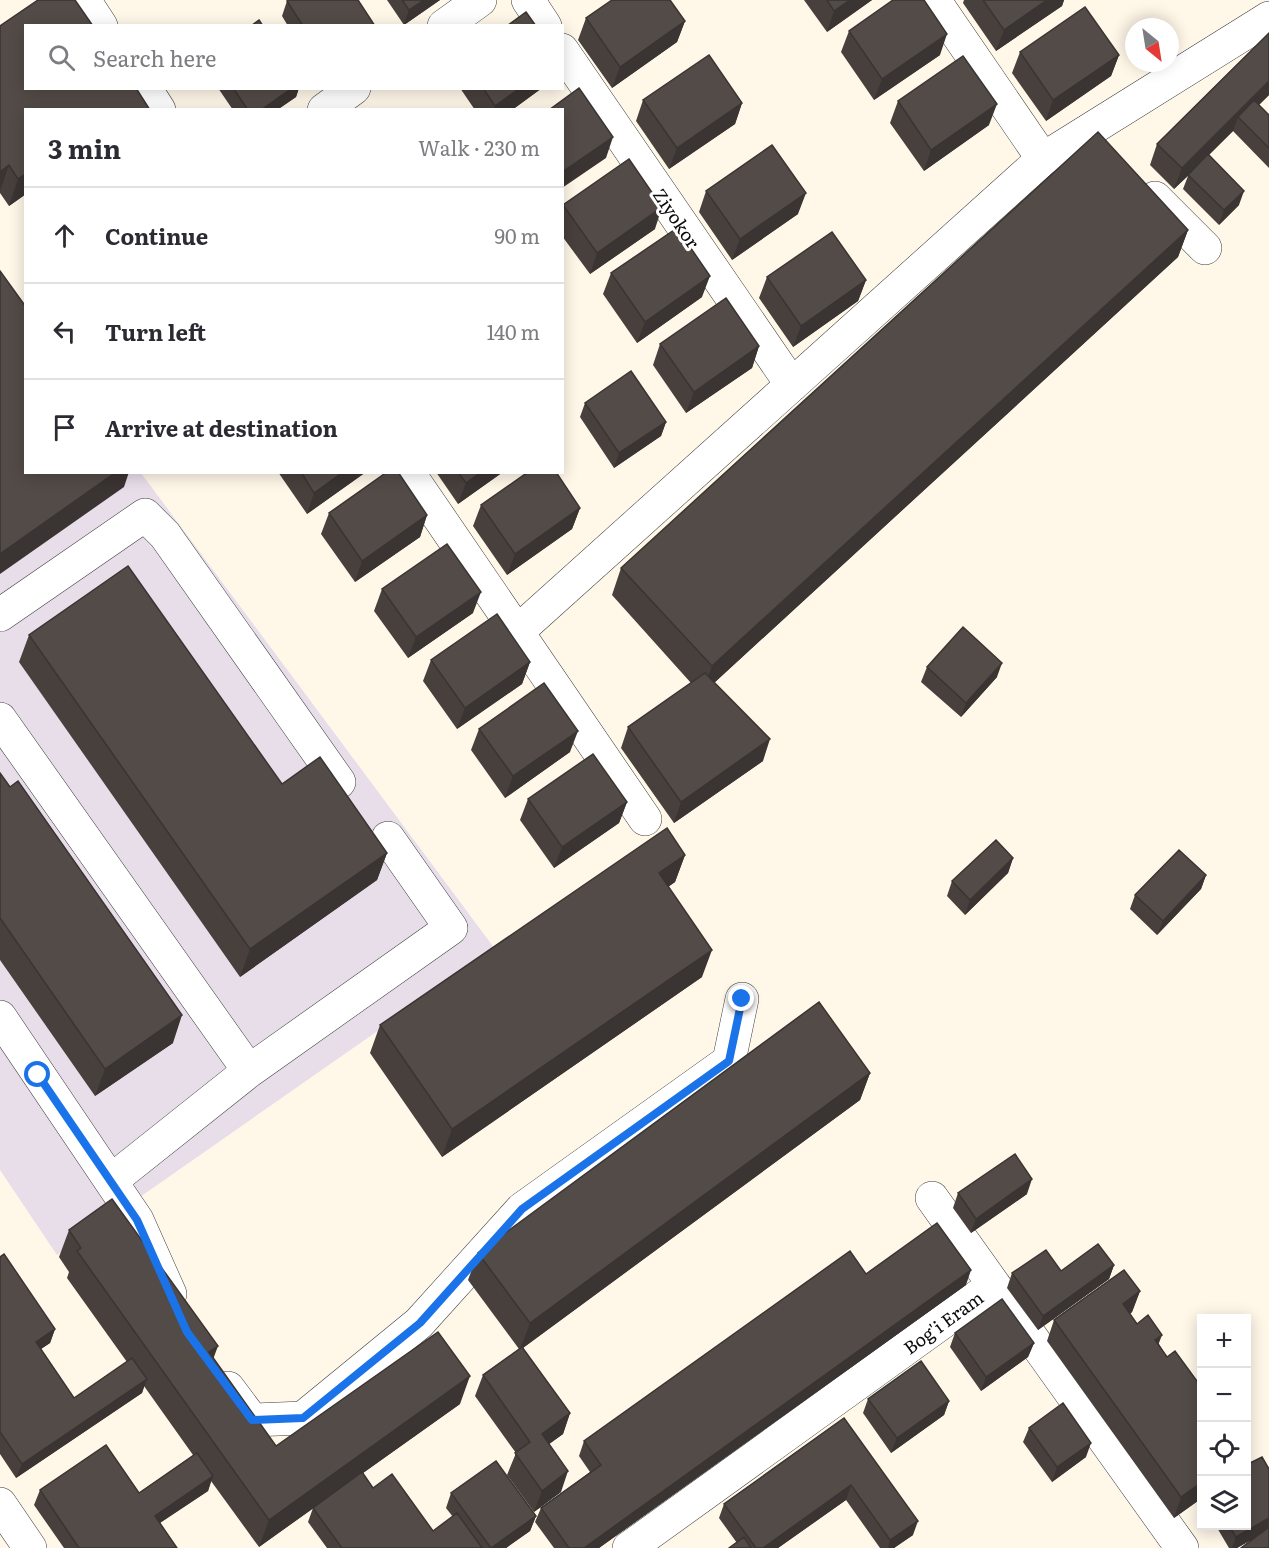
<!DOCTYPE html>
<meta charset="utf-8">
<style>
:root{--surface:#fff;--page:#f2f2f3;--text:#2b2b33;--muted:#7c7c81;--line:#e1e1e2}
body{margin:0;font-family:Literata,serif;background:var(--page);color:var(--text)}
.controls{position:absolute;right:18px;bottom:18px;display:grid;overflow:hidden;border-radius:0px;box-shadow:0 3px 15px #0003}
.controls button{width:54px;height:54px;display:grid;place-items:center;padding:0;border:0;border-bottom:2px solid var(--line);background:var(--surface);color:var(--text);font:30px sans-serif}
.compass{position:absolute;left:1125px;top:18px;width:54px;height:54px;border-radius:50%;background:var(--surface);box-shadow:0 3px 15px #0003;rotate:150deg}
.stop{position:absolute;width:18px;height:18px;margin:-14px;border:4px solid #1a73e8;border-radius:50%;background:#fff}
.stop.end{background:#1a73e8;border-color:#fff;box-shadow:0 2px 6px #0008}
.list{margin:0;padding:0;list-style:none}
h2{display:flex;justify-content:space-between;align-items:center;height:78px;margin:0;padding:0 24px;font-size:26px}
h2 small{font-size:20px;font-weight:400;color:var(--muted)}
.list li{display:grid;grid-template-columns:39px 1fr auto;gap:18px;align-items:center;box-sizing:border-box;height:96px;padding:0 24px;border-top:2px solid var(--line)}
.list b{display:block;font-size:22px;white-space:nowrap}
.list em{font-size:20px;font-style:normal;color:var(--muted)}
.icon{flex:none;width:33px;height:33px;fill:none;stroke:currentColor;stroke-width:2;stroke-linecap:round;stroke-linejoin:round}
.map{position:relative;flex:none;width:1269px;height:1548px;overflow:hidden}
.search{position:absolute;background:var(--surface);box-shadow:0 3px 15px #0003;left:24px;top:24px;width:540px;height:66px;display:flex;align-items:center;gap:15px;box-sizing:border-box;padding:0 21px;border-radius:0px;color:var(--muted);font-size:22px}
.panel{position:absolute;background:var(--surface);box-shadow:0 3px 15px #0003;left:24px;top:108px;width:540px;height:366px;border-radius:0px}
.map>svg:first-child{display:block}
.industrial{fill:#e8deea}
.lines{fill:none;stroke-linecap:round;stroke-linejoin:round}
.minor-casing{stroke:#3e3e3e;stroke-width:34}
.minor{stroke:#fff;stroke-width:33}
.wall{fill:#47403d}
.shaded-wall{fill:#3a3432}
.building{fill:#534b47;stroke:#3a3432;stroke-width:1.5}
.route{stroke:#1a73e8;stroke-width:8}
.labels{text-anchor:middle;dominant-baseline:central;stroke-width:6;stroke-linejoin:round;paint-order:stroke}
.street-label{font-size:18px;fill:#0b0b0b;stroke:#fff}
</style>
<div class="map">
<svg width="1269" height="1548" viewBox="0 0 1269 1548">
<rect width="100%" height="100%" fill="#fff8e9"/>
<path class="industrial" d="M0,283L26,472L141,473L495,949L57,1255L0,1170Z"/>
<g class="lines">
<g class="minor-casing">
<path id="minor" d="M84,0L101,26
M528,0L545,26
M934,0L1043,159
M444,26L480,0
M562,50L792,385
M145,88L159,110
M324,110L354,88
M1155,198L1205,248
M408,472L645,819
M0,615L145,515L165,535L339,782
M517,632L1043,159L1269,18
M0,719L249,1071
M0,1017L137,1220L170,1294
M112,1180L249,1071L451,928L388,838
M932,1198L994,1285
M228,1388L252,1420L303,1418L419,1323L522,1209L729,1061L742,999
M0,1504L30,1548
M629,1548L994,1285L1182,1548"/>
</g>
<use href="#minor" class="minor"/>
</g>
<path class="wall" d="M387,0H440L404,25Z
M804,0H872L827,32Z
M964,0H1064L1062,6L996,51L963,3Z
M287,1L375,26H288L282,16Z
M586,18L685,21L677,42L612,88L578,40Z
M0,26L26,110V194L9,206L0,193Z
M849,31L940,55L874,100L841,52Z
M1269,33V95L1259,105L1269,115V168L1233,131L1209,155L1239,205L1219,225L1183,189L1188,176L1174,189L1150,165L1157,144Z
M1020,52L1119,55L1111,76L1046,121L1012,73Z
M218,88H299L296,97L277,110H233Z
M460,88H542L512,110H475Z
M643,100L742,103L735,124L669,169L636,121Z
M898,101L989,125L924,171L890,123Z
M706,191L798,214L732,260L699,212Z
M563,205L655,229L590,274L562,236V207Z
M1188,230L1178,257L714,683L763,761L674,823L621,748L628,727L691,683L612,595L621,568Z
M611,273L702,297L637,343L603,294Z
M767,277L866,280L858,301L793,347L759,298Z
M660,344L759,346L752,368L686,413L653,365Z
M585,403L666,422L661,436L614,468L580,417Z
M278,472H366L307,514Z
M436,472H503L458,504Z
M481,505L580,508L572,529L507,575L473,526Z
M329,513L427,515L420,537L355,582L321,534Z
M382,589L473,613L408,658L374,611Z
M29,635L387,853L377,880L240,977L19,662Z
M431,660L530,662L522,684L457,729L423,681Z
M927,667L997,677L961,717L921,682Z
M479,729L570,752L505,798L471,750Z
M0,773L173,1043L95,1096L0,960Z
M528,799L627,802L619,823L554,868L520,820Z
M685,855L675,882L668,887L702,977L442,1157L370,1053L380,1025Z
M1013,858L1008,873L965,915L947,896L952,881Z
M1206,875L1201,889L1157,935L1130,909L1135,895Z
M870,1073L860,1100L523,1348L570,1413L563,1434L549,1444L561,1492L534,1512L507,1475L516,1453L475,1396L483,1375L519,1349L468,1280L478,1253Z
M958,1193L1027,1194L971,1233L953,1208Z
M69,1230L213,1359L276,1446L460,1404L363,1473L373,1488L433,1531L453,1517L446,1508L451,1493L536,1516L530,1531L506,1548H327L308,1522L313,1508L259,1547L211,1481L208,1491L160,1523L177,1548H64L34,1505L40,1490L139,1493L193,1455L144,1386L142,1393L16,1478L0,1454V1257L55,1329L50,1343L41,1349L74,1398L127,1362L67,1278L69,1272L59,1257Z
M1114,1265L1109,1279L1038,1330L1007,1288L1012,1273L1061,1271Z
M866,1274L966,1285L599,1548H554L535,1522L541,1508L590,1472L579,1456L584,1441Z
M1140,1291L1132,1312L1130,1314L1137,1324L1159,1344L1167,1357L1202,1388V1498L1174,1518L1047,1341L1054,1320Z
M955,1333L1034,1343L1028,1357L981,1391L950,1347Z
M868,1399L949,1401L944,1415L891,1453L863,1413Z
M844,1418L913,1535L894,1548H880L846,1500L778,1548H729L737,1543L719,1518L724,1504Z
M1029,1428L1086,1457L1052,1482L1023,1442Z
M1216,1526H1246L1254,1538L1237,1548H1229Z"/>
<path class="shaded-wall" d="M424,0H440L404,25L409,10Z
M850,0H872L827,32L834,11Z
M1047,0H1064L1062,6L996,51L1004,30Z
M685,21L677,42L612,88L620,67Z
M947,34L940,55L874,100L882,79Z
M1119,55L1111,76L1046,121L1053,100Z
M1269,81V95L1242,121L1238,117L1233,131L1174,189L1182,168Z
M292,88H299L296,97L277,110H261Z
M520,88H542L512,110H494L495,106Z
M742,103L735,124L669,169L677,148Z
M997,104L989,125L924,171L931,150Z
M613,137L606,158L562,188V172Z
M9,165L0,191V172Z
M26,174V194L9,206L18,179Z
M1244,191L1239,205L1219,225L1224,210Z
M806,193L798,214L732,260L740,239Z
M662,207L655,229L590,274L597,253Z
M1188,230L1178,257L702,694L712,666Z
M710,276L702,297L637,343L645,322Z
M866,280L858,301L793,347L801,326Z
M759,346L752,368L686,413L694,392Z
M666,422L661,436L614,468L619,453Z
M116,472H129L124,487L0,574V554Z
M343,472H366L307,514L314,493Z
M481,472H503L458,504L466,483Z
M580,508L572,529L507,575L515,554Z
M427,515L420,537L355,582L362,561Z
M481,592L473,613L408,658L416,637Z
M530,662L522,684L457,729L465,708Z
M1002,663L997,677L961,717L966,703Z
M578,731L570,752L505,798L513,776Z
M770,739L763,761L674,823L681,802Z
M627,802L619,823L554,868L562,847Z
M387,853L377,880L240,977L250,949Z
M685,855L675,882L649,900L659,873Z
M1013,858L1008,873L965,915L970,900Z
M1206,875L1201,889L1157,935L1163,921Z
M712,950L702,977L442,1157L452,1129Z
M182,1015L173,1043L95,1096L105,1069Z
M870,1073L860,1100L520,1350L530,1323Z
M1032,1179L1027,1194L971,1233L976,1219Z
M1114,1265L1109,1279L1038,1330L1043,1316Z
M971,1270L966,1285L599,1548H584Z
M1140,1291L1132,1312L1115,1325L1123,1304Z
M55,1329L50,1343L30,1356L36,1342Z
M1162,1335L1154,1356L1155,1340Z
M1034,1343L1028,1357L981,1391L986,1377Z
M218,1346L208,1373L209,1352Z
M470,1376L460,1404L259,1547L269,1520Z
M147,1379L142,1393L16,1478L22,1464Z
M949,1401L944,1415L891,1453L897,1438Z
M570,1413L563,1434L534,1455L542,1434Z
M1091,1443L1086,1457L1052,1482L1057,1467Z
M568,1471L561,1492L534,1512L542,1491Z
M213,1476L208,1491L149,1530L155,1516Z
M1202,1482V1498L1174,1518L1181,1497Z
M851,1485L846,1500L778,1548H763Z
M536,1516L530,1531L506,1548H491Z
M1269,1518V1530L1237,1548H1232L1236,1537Z
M918,1521L913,1535L894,1548H888L890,1540Z"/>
<path class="building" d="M38,0H75L93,26H26V88H136L150,110H26V174L18,179L9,165L0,172V26Z
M289,0H358L375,26H303L287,1Z
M402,0H424L409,10Z
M612,0H670L685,21L620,67L586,18Z
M827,0H850L834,11Z
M893,0H924L947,34L882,79L849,31Z
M983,0H1047L1004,30Z
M1085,7L1119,55L1053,100L1020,52Z
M526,12L536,26H507Z
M259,20L263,26H251Z
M1269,33V81L1182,168L1157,144Z
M709,55L742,103L677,148L643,100Z
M963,56L997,104L931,150L898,101Z
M233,88H292L261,110H248Z
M483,88H520L495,106Z
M579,88L613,137L562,172V110H549Z
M1254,100L1269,115V148L1238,117Z
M1098,132L1188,230L712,666L621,568Z
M772,145L806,193L740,239L706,191Z
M1208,154L1244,191L1224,210L1188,175Z
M629,159L662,207L597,253L563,205Z
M677,228L710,276L645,322L611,273Z
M832,232L866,280L801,326L767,277Z
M0,271L26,307V472H116L0,554Z
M726,298L759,346L694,392L660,344Z
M631,371L666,422L619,453L585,403Z
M301,472H343L314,493Z
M387,472H398L427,515L362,561L329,513Z
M458,472H481L466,483Z
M528,472H556L580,508L515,554L481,505Z
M447,544L481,592L416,637L382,589Z
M128,566L282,784L320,757L387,853L250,949L29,635Z
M497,614L530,662L465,708L431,660Z
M963,627L1002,663L966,703L927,667Z
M705,673L770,739L681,802L628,727Z
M544,683L578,731L513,776L479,729Z
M593,754L627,802L562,847L528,799Z
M0,773L10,787L18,781L182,1015L105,1069L0,918Z
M667,828L685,855L659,873L712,950L452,1129L380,1025Z
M996,840L1013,858L970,900L952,881Z
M1179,850L1206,875L1163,921L1135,895Z
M819,1002L870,1073L530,1323L478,1253Z
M1015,1154L1032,1179L976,1219L958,1193Z
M112,1199L218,1346L209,1352L276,1446L438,1332L470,1376L269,1520L77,1251L81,1248L69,1230Z
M937,1223L971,1270L584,1548H569L541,1508L601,1465L584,1441L850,1251L866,1274Z
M1098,1244L1114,1265L1043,1316L1012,1273L1046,1250L1061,1271Z
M4,1254L55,1329L36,1342L74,1398L132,1358L147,1379L22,1464L0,1432V1257Z
M1124,1270L1140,1291L1123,1304L1137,1324L1148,1315L1162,1335L1155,1340L1167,1357L1175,1351L1202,1388V1482L1181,1497L1054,1320Z
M1002,1299L1034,1343L986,1377L955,1333Z
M522,1347L570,1413L542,1434L568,1471L542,1491L515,1453L530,1442L483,1375Z
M921,1361L949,1401L897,1438L868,1399Z
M1063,1403L1091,1443L1057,1467L1029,1428Z
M844,1418L918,1521L890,1540L851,1485L763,1548H756L724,1504Z
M106,1445L139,1493L197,1453L213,1476L155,1516L177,1548H79L40,1490Z
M1262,1457L1269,1469V1518L1236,1537L1229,1526H1246V1465Z
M496,1461L536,1516L491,1548L451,1493Z
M362,1472L373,1488L392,1474L433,1531L457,1513L482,1548H342L313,1508Z
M1269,1527V1548H1241Z
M744,1537L751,1548H729Z"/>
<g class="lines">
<path class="route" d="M38,1075L137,1220L187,1332L252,1420L303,1418L420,1323L522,1209L729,1061L742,999"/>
</g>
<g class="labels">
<g class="street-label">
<text transform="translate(677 218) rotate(56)">Ziyokor</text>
<text transform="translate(943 1322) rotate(-36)">Bog'i Eram</text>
</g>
</g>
</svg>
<div class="controls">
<button>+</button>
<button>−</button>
<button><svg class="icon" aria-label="locate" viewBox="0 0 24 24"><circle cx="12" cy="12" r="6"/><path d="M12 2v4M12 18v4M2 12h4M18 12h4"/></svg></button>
<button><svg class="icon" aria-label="layers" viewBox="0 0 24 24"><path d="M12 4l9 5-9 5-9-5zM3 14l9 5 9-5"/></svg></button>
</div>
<svg class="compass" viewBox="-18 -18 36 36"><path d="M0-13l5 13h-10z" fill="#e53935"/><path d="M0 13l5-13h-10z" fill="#7c7c81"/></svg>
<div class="stop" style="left:38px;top:1075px"></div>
<div class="stop end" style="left:742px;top:999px"></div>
<div class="search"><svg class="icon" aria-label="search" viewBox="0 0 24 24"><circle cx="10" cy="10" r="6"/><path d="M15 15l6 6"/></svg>Search here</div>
<section class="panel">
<h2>3 min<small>Walk · 230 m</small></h2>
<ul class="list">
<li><svg class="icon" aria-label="ahead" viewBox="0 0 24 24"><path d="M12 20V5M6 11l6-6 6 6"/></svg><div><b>Continue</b></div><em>90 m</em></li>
<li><svg class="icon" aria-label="left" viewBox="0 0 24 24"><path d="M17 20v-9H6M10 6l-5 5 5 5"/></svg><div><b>Turn left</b></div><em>140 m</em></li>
<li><svg class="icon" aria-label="arrive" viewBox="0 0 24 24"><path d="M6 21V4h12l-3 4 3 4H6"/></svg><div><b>Arrive at destination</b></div></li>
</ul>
</section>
</div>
